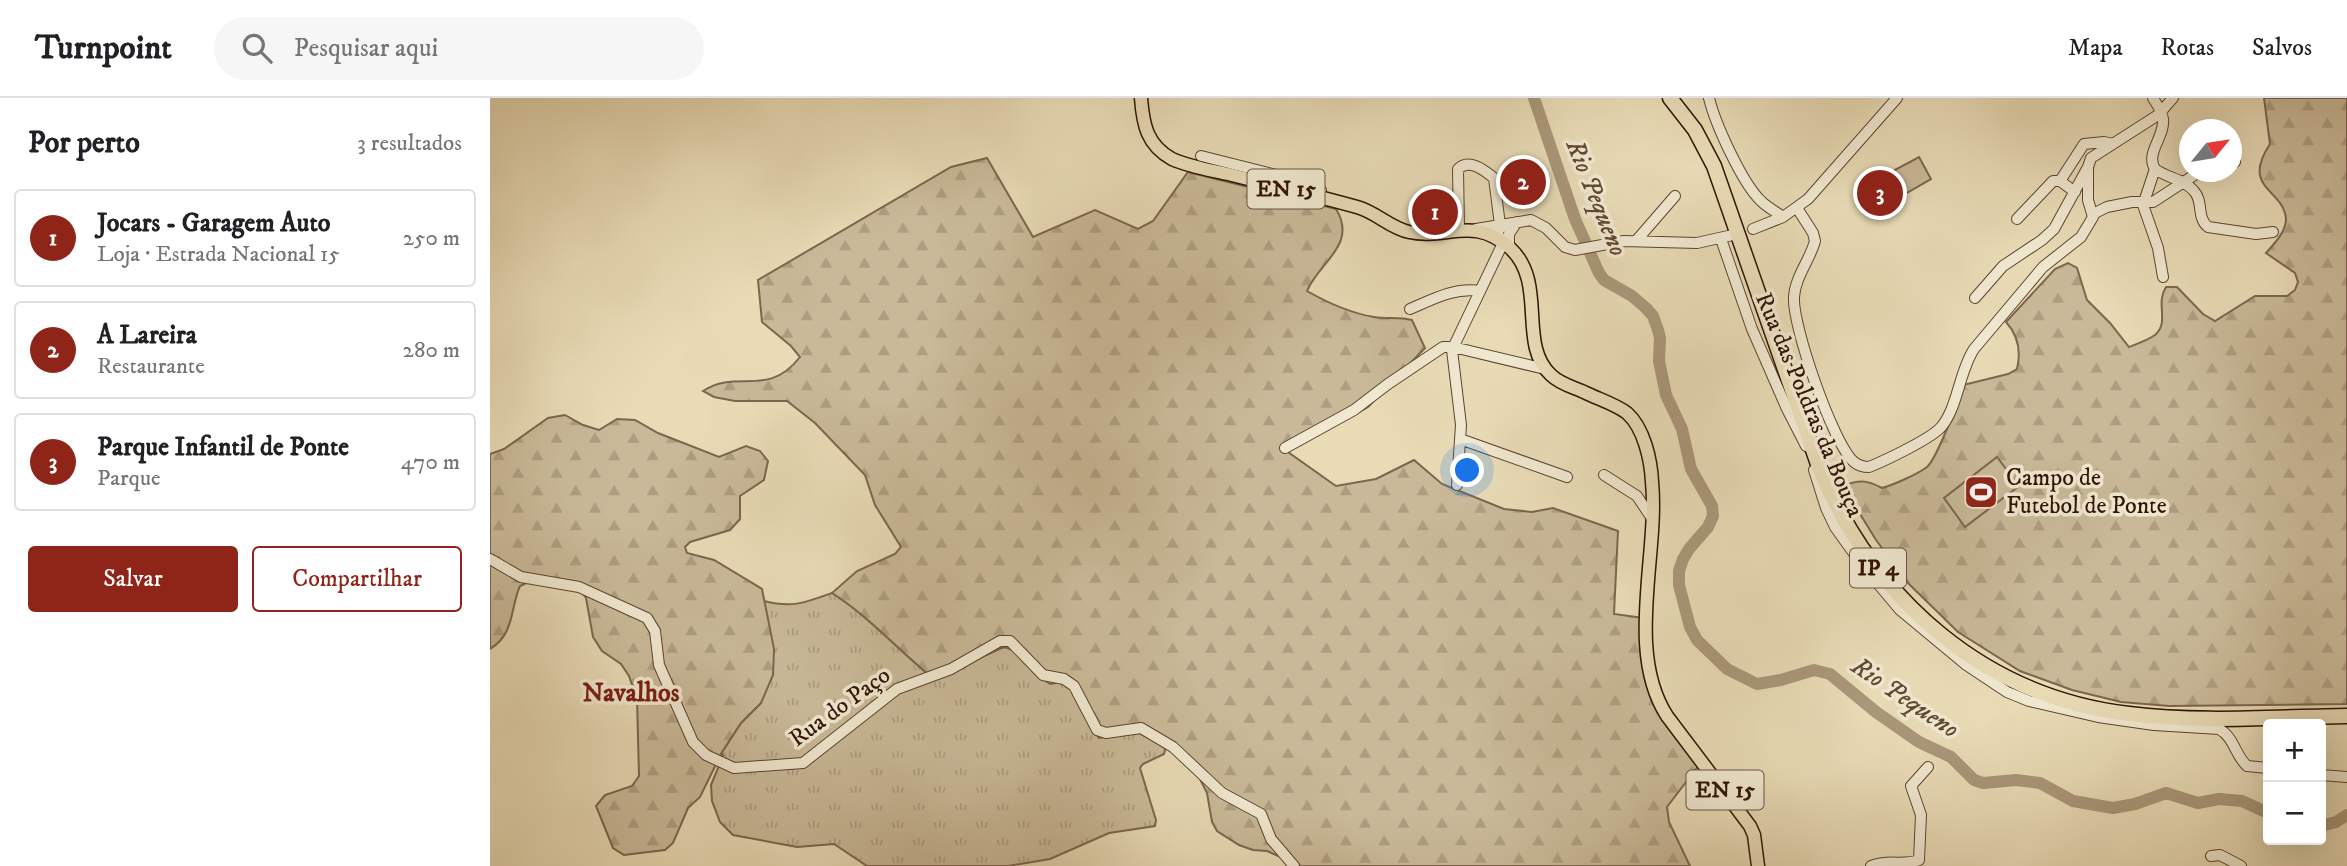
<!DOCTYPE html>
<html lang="pt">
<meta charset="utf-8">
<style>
:root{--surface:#fff;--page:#f6f6f6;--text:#202124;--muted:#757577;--line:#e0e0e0;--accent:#8f2418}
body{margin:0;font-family:"IM FELL DW Pica",serif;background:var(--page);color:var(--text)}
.controls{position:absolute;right:21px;bottom:21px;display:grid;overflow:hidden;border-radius:7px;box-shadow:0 7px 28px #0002}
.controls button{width:63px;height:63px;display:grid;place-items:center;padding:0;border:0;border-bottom:2px solid var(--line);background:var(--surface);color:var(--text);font:35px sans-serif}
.compass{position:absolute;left:1689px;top:21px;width:63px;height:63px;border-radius:50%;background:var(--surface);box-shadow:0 7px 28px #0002;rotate:60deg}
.you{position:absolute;left:978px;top:373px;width:24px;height:24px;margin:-18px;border:5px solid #fff;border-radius:50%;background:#1a73e8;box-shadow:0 0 0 10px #1a73e833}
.badge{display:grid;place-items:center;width:46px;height:46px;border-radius:50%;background:var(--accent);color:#fff;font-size:23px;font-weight:700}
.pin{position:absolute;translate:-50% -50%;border:4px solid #fff;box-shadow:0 2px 7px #0006}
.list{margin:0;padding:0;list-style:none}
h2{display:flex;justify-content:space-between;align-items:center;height:91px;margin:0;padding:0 28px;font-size:30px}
h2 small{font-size:23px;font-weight:400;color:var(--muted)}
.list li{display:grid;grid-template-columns:46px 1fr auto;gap:21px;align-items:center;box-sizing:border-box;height:98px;margin:0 14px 14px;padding:0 14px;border:2px solid var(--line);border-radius:7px}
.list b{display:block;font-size:26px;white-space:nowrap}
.list p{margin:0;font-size:23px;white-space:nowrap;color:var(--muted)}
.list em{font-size:23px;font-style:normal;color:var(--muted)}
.actions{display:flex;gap:14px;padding:21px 28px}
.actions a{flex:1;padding:16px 0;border:2px solid var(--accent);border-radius:7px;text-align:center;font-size:24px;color:var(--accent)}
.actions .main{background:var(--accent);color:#fff}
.icon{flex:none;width:38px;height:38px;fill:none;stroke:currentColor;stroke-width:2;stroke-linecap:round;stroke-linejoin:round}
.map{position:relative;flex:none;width:1857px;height:768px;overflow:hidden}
header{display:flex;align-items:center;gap:42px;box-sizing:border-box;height:98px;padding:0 35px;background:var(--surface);border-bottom:2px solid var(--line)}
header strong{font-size:33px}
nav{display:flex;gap:38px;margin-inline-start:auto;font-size:24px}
.search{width:490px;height:63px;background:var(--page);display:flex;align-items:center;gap:18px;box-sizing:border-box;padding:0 24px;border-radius:38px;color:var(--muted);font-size:26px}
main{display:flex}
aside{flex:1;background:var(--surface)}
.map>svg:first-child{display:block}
.grass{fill:url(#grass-tufts);stroke:#7c664e;stroke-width:2}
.forest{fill:url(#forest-firs);stroke:#7c664e;stroke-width:2}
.pitch{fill:#c9b998;stroke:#7c664e;stroke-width:2}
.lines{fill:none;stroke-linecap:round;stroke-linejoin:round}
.river{stroke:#a99779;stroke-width:12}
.minor-casing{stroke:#5d4530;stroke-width:12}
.major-casing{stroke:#2f1304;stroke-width:15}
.highway-casing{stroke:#2f1304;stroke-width:17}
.minor{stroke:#f0e8d0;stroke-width:10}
.major{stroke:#e8dbb6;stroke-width:12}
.highway{stroke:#e8dbb6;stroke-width:14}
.labels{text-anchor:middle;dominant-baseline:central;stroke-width:7;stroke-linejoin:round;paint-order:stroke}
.shield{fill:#f0e8d0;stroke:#695341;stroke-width:2}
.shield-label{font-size:23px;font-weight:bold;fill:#2f1304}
.street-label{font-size:24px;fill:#2f1304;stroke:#f0e8d0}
.poi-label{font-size:24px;fill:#2f1304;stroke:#f0e8d0;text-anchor:start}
.water-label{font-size:26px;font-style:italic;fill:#604833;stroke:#f0e8d0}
.neighbourhood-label{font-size:26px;font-weight:bold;fill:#7a1f14;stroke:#f0e8d0}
</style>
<header>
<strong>Turnpoint</strong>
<div class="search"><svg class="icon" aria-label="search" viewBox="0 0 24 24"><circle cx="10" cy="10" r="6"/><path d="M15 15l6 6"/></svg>Pesquisar aqui</div>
<nav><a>Mapa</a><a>Rotas</a><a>Salvos</a></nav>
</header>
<main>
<aside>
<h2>Por perto<small>3 resultados</small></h2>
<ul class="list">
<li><span class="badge">1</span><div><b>Jocars - Garagem Auto</b><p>Loja · Estrada Nacional 15</p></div><em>250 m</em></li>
<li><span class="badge">2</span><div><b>A Lareira</b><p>Restaurante</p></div><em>280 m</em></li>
<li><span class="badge">3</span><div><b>Parque Infantil de Ponte</b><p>Parque</p></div><em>470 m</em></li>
</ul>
<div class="actions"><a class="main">Salvar</a><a>Compartilhar</a></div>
</aside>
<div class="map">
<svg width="1857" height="768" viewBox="0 0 1857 768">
<defs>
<pattern id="grass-tufts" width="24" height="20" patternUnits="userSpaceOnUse" patternTransform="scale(1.75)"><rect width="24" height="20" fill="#c9b998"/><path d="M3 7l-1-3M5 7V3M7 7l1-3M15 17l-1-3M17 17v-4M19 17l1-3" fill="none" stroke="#ad9e81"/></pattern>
<pattern id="forest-firs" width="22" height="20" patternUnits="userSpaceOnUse" patternTransform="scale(1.75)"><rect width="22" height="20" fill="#c9b998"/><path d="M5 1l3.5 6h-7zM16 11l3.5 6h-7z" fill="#ad9e81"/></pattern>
</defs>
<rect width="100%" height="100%" fill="#e8dbb6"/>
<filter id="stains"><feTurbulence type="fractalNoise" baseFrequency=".00286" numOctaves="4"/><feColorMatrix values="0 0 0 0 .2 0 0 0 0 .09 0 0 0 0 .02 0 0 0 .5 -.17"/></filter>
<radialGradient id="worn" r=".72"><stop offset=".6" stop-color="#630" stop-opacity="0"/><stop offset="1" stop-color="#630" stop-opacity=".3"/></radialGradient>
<path class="grass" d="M342,495C380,519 409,553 444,581L516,548L526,553L647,634L676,648L674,656L653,666L650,670L666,722L665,728L619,735L560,761L518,768H377L344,746L307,749L243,737L230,724L222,703L221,687L233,658L232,654L251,625L271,605L277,521L274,503C303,510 314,505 342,495Z"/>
<path class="forest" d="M1774,0H1857V606L1679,608L1631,604L1582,592L1530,573L1468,534L1419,486L1386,442L1359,398L1356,387C1370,381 1379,383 1392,390C1403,387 1428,376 1437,369C1447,360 1469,302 1473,287L1518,276L1527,271C1531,254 1528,237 1516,224L1565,171L1578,165L1587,170L1597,202L1620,225L1639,249C1647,246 1658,242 1665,237C1680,224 1665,206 1676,189H1687L1713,216L1725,223L1765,198H1797L1805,192L1808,184L1805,175L1776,155C1784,146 1796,134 1796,121C1794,91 1750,91 1780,46Z
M497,60L543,139L605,112L648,131L663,123L698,74L846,111C868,147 829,164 817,193C838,205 860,215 884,219C897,221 909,219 922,222L935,250L878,309L798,354L846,388L886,381L924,362L952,386L1014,411L1042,414L1063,410L1128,433L1124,516L1153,520L1160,596L1171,619L1209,667L1177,709L1179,724L1200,768H811L777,753L763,752L749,747L727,733L722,724L717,695L706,673L694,659L648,634L609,640L602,631L585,593L572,584L560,586C543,576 528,545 509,550L444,581C409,553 380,519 342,495L367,473L405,456L411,449L385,407L375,377L325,325L297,303H245L224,299L213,293C248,270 277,301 310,259L301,248L272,224L268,182L461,69Z
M75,317L93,327L109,332L127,321L145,322L168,335L229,359L256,348L270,353L278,363L274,382L250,398V421L240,432L200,444L195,449L197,455L224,462L272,491L284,551L283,577L271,605L251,625L232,654L210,699L198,710L183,745L175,752L134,757L123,750L106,708L115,697L142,688L149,678L147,601L139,578L131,566L112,553L103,539L96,500L83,483L47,480L30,488C20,510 25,536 0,551V356L14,351L58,320Z"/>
<path class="pitch" d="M1429,59L1441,81L1401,104L1388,81Z
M1507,359L1529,388L1475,429L1454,400Z"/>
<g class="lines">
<path class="river" d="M1044,0L1085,121L1109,175L1114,182L1142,198L1156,210L1163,218L1168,232L1170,240L1169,263L1176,297L1192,331L1201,371L1222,408L1223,418L1218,429L1199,451L1193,461L1189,473V487L1200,529L1207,542L1237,571L1267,586L1291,582L1324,572L1340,576L1386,614L1429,644L1461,659L1484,682L1493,685L1526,682L1550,685L1583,703L1623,710L1645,706L1676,695L1708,705L1729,701L1752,703L1778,715
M1831,728L1846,724L1857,717"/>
<g class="minor-casing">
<path id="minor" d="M1219,0C1225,25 1252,85 1271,103C1277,109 1286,114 1293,119
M1663,0C1667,7 1672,13 1673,21C1675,39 1655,55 1665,71C1677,80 1694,81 1704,93C1714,104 1706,119 1718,129L1766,136L1783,134
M711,58L826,87L831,92L830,100
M1742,62L1745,64
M1665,71L1653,107L1668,150L1673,179
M1570,83L1594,46L1614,44L1623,46
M1307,110L1323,135L1325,143C1320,162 1305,179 1304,199C1302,227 1343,346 1364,364C1369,368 1373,369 1379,369C1394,363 1443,340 1452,328C1468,308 1469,274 1484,251L1553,169L1591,139L1603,119L1598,102V69
M1603,116L1617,109L1642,104H1663L1709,74
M1527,121L1563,83H1570L1585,94
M969,131L968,71C979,60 994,72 1004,80L1010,127
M986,131L1041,122L1056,130L1075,149L1085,152L1134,143L1207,145L1247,136
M1263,131L1293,119L1318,101L1407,0
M1231,141L1262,231L1297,311L1316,348
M1146,143L1185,98
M1019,149V136L1027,124
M1485,200L1513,168L1552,142L1564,131L1598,69L1601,60L1668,17L1683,0
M920,211C943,201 965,189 990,193
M970,341L1077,379
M795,350L864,312L898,286L953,249H963L1055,271
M1324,372L1336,410L1345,429L1373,468L1410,512L1475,566L1517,594L1539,603L1608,619L1664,627L1729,631C1744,639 1745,657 1757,668L1778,670
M1114,377L1147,398L1163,422
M967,387L971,327L962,252L1013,145L1008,136L1009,131L1018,126
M0,461L31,479L89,489L157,520L165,533L169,567L203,644L216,657L244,670L313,665L407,591L461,571L510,543H520L553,577L574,581L584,588L607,632L616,635L651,630L683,649L732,695L771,716L781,741L804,768
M1831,677L1857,679
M1721,758L1730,757L1751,768
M1381,768C1397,761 1414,768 1429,762L1431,717L1421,688L1438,669"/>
</g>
<g class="major-casing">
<path id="major" d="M651,0C653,27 657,47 682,61C700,69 720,72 738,76C781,87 824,97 867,109C886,114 900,130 919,134C957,142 983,117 1020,150C1058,185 1027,246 1061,277C1070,286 1083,289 1094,294C1108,301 1125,306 1137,315C1154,330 1161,362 1162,384C1169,456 1135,553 1177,618L1260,728L1264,737L1268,768"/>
</g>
<g class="highway-casing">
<path id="highway" d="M1180,0L1205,32L1224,68L1330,372C1385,503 1495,599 1639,616C1711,625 1785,619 1857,618"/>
</g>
<use href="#minor" class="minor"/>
<use href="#major" class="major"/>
<use href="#highway" class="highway"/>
</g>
<defs>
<g id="stadium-square" transform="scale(1.75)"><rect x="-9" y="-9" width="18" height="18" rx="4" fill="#8f2418" stroke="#f0e8d0"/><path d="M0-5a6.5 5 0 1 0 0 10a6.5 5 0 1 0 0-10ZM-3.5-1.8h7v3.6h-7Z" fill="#fff"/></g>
</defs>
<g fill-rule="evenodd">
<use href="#stadium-square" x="1491" y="394"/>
</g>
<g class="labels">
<g class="shield">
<rect x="757.5" y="71.5" width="77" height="39" rx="5"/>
<rect x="1360" y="450.5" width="56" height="39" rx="5"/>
<rect x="1196.5" y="672.5" width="77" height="39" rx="5"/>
</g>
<g class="shield-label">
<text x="796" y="91">EN 15</text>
<text x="1388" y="470">IP 4</text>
<text x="1235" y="692">EN 15</text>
</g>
<g class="street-label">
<text transform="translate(1319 307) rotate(67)">Rua das Poldras da Bouça</text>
<text transform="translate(350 609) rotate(-36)">Rua do Paço</text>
</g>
<g class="poi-label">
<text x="1516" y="380">Campo de<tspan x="1516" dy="28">Futebol de Ponte</tspan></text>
</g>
<g class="water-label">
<text transform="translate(1106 100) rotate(68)">Rio Pequeno</text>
<text transform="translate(1415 600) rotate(34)">Rio Pequeno</text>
</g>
<g class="neighbourhood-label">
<text x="141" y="595">Navalhos</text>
</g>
</g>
<rect width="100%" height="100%" filter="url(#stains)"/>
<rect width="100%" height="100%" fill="url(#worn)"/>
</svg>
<div class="controls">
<button>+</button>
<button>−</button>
</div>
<svg class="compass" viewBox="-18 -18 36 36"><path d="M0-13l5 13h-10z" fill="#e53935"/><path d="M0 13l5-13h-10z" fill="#757577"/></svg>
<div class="you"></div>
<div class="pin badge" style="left:945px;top:114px">1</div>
<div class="pin badge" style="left:1033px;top:84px">2</div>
<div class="pin badge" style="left:1390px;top:95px">3</div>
</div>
</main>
